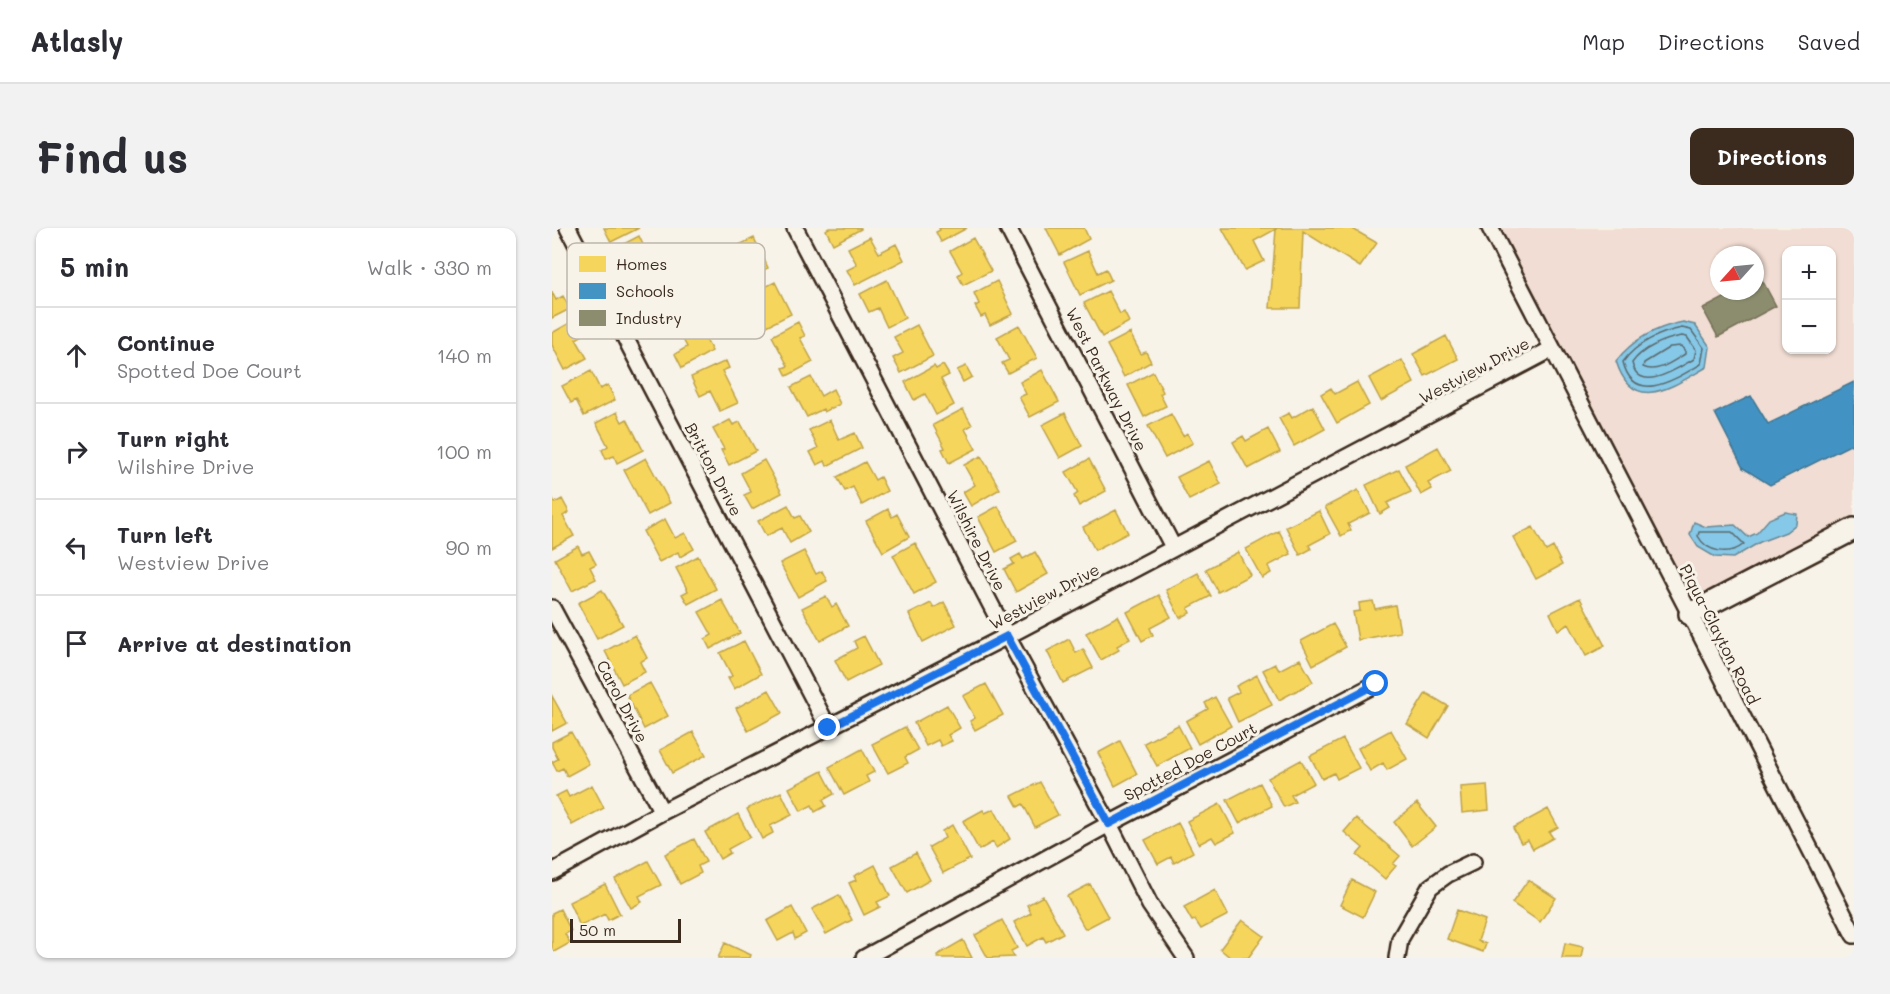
<!DOCTYPE html>
<meta charset="utf-8">
<style>
:root{--surface:#fff;--page:#f2f2f3;--text:#2b2b33;--muted:#7c7c81;--line:#e1e1e2;--accent:#3b2a1e}
body{margin:0;font-family:Mali,sans-serif;background:var(--page);color:var(--text)}
.controls{position:absolute;right:18px;top:18px;display:grid;overflow:hidden;border-radius:12px;box-shadow:0 2px 4px #0004}
.controls button{width:54px;height:54px;display:grid;place-items:center;padding:0;border:0;border-bottom:2px solid var(--line);background:var(--surface);color:var(--text);font:30px sans-serif}
.compass{position:absolute;left:1158px;top:18px;width:54px;height:54px;border-radius:50%;background:var(--surface);box-shadow:0 2px 4px #0004;rotate:243deg}
.scale{position:absolute;left:18px;bottom:15px;width:111px;box-sizing:border-box;padding-left:6px;border:3px solid #3b2a1e;border-top:0;font-size:16px;line-height:21px;white-space:nowrap;color:#3b2a1e;-webkit-text-stroke:4px #f7f3e8;paint-order:stroke}
.stop{position:absolute;width:18px;height:18px;margin:-14px;border:4px solid #1a73e8;border-radius:50%;background:#fff}
.stop.end{background:#1a73e8;border-color:#fff;box-shadow:0 2px 6px #0008}
.list{margin:0;padding:0;list-style:none}
h2{display:flex;justify-content:space-between;align-items:center;height:78px;margin:0;padding:0 24px;font-size:26px}
h2 small{font-size:20px;font-weight:400;color:var(--muted)}
.list li{display:grid;grid-template-columns:39px 1fr auto;gap:18px;align-items:center;box-sizing:border-box;height:96px;padding:0 24px;border-top:2px solid var(--line)}
.list b{display:block;font-size:22px;white-space:nowrap}
.list p{margin:0;font-size:20px;white-space:nowrap;color:var(--muted)}
.list em{font-size:20px;font-style:normal;color:var(--muted)}
.icon{flex:none;width:33px;height:33px;fill:none;stroke:currentColor;stroke-width:2;stroke-linecap:round;stroke-linejoin:round}
.map{position:relative;flex:none;width:1302px;height:730px;overflow:hidden;border-radius:12px}
header{display:flex;align-items:center;gap:36px;box-sizing:border-box;height:84px;padding:0 30px;background:var(--surface);border-bottom:2px solid var(--line)}
header strong{font-size:28px}
nav{display:flex;gap:33px;margin-inline-start:auto;font-size:21px}
.intro{display:flex;align-items:center;justify-content:space-between;box-sizing:border-box;height:144px;padding:0 36px}
h1{margin:0;font-size:42px}
.button{padding:15px 27px;border-radius:12px;background:var(--accent);color:#fff;font-size:21px;font-weight:700}
main{display:flex;gap:36px;padding:0 36px}
aside{flex:1;background:var(--surface);border-radius:12px;box-shadow:0 2px 4px #0004}
.map>svg:first-child{display:block}
.built{fill:#f1ddd3;fill-rule:evenodd}
.water{fill:#86c8e7;stroke:#688997;stroke-width:1.5}
.homes{fill:#f6d55c;stroke:#bea249;stroke-width:1.5}
.schools{fill:#4393c3;stroke:#417492;stroke-width:1.5}
.industry{fill:#8c8c6e;stroke:#746f56;stroke-width:1.5}
.lines{fill:none;stroke-linecap:round;stroke-linejoin:round}
.shore{stroke:#59696e;stroke-width:1.5}
.street-casing{stroke:#3b2a1e;stroke-width:20}
.secondary-casing{stroke:#3b2a1e;stroke-width:26}
.street{stroke:#f7f3e8;stroke-width:15}
.secondary{stroke:#f7f3e8;stroke-width:21}
.route{stroke:#1a73e8;stroke-width:8}
.labels{text-anchor:middle;dominant-baseline:central;stroke-width:6;stroke-linejoin:round;paint-order:stroke}
.street-label{font-size:16px;fill:#3b2a1e;stroke:#f7f3e8}
.key{fill:#f7f3e8;stroke:#bfb7ab;stroke-width:1.5}
.key-label{font-size:16px;fill:#3b2a1e}
</style>
<header>
<strong>Atlasly</strong>
<nav><a>Map</a><a>Directions</a><a>Saved</a></nav>
</header>
<div class="intro"><h1>Find us</h1><a class="button">Directions</a></div>
<main>
<aside>
<h2>5 min<small>Walk · 330 m</small></h2>
<ul class="list">
<li><svg class="icon" aria-label="ahead" viewBox="0 0 24 24"><path d="M12 20V5M6 11l6-6 6 6"/></svg><div><b>Continue</b><p>Spotted Doe Court</p></div><em>140 m</em></li>
<li><svg class="icon" aria-label="right" viewBox="0 0 24 24"><path d="M7 20v-9h11M14 6l5 5-5 5"/></svg><div><b>Turn right</b><p>Wilshire Drive</p></div><em>100 m</em></li>
<li><svg class="icon" aria-label="left" viewBox="0 0 24 24"><path d="M17 20v-9H6M10 6l-5 5 5 5"/></svg><div><b>Turn left</b><p>Westview Drive</p></div><em>90 m</em></li>
<li><svg class="icon" aria-label="arrive" viewBox="0 0 24 24"><path d="M6 21V4h12l-3 4 3 4H6"/></svg><div><b>Arrive at destination</b></div></li>
</ul>
</aside>
<div class="map">
<svg width="1302" height="730" viewBox="0 0 1302 730">
<rect width="100%" height="100%" fill="#f7f3e8"/>
<filter id="ink" filterUnits="userSpaceOnUse"><feTurbulence type="fractalNoise" baseFrequency=".0167" numOctaves="2"/><feDisplacementMap in="SourceGraphic" scale="12" xChannelSelector="R" yChannelSelector="G"/><feConvolveMatrix kernelMatrix="1 2 1 2 8 2 1 2 1" color-interpolation-filters="sRGB"/></filter>
<g filter="url(#ink)">
<path class="built" d="M938,0H1302V301L1138,386ZM1234,22H1280V122H1234ZM1167,27H1203V63H1167Z"/>
<path class="water" d="M1131,94L1143,97L1158,119L1155,139C1121,158 1081,188 1064,133C1081,111 1105,99 1131,94Z
M1233,284L1245,286L1244,296L1234,304L1208,314L1181,330L1163,329L1146,319L1138,307L1142,294L1154,299L1183,297L1196,309L1205,305L1217,291Z"/>
<path class="homes" d="M52,0H87L59,14Z
M277,0H309V1L281,16L274,2Z
M387,0H415L389,14L384,4L388,2Z
M494,0H532L537,11L508,27Z
M670,0H799L825,15L808,39L751,3L748,80H718L724,1L702,13L712,33L693,42Z
M87,8L94,23L102,19L113,41L81,56L64,20Z
M318,9L327,25L344,16L352,32L303,57L295,42L305,37L296,20Z
M202,10L216,40L192,51L179,24L186,21L185,18Z
M421,10L439,43L411,57L406,47L410,44L398,23Z
M536,23L546,45L554,41L559,52L528,67L512,34Z
M335,52L353,90L335,99L326,80L317,84L308,66Z
M445,53L461,86L438,97L433,87L429,89L423,78L427,76L422,65Z
M223,54L239,86L215,98L199,66Z
M556,63L568,86L572,84L577,94L550,109L532,75Z
M0,64L4,72L11,68L18,81L0,90Z
M142,89L160,123L130,140L123,126L135,119L124,98Z
M23,92L31,107L24,111L35,130L13,142L0,117V105Z
M246,94L253,108L248,110L261,134L235,148L231,140L236,138L220,108Z
M365,97L381,128L349,145L341,130L351,125L342,109Z
M467,97L485,130L456,145L450,135L457,132L445,109Z
M578,105L589,126L594,124L599,134L572,149L555,117Z
M894,108L906,131L873,148L861,126Z
M850,132L862,155L829,173L817,150Z
M174,133L177,140L170,143L186,175L168,183L158,163L148,168L139,149Z
M391,137L397,147L389,151L402,177L384,187L373,166L362,172L353,154L382,138L384,141Z
M414,138L420,149L411,154L405,142Z
M490,142L507,174L478,189L467,169L474,166L468,154Z
M39,143L48,161L56,157L63,172L32,188L24,172L19,175L10,158Z
M601,144L611,164L608,166L614,178L592,189L576,157Z
M259,149L269,168L281,161L288,176L272,184L271,181L255,189L239,159Z
M805,154L817,177L785,195L769,166L779,160L783,166Z
M761,178L773,201L742,218L727,190L737,185L740,190Z
M411,181L420,197L413,201L424,221L397,235L390,221L393,220L381,197Z
M65,184L70,194L75,191L91,222L65,235L62,228L54,231L50,222L56,218L44,195Z
M513,185L530,218L508,230L490,197Z
M619,186L631,208L635,205L641,215L613,230L596,198Z
M178,192L181,197L188,194L204,223L177,237L169,222L172,221L161,201Z
M278,192L287,212L303,205L310,220L275,238L273,233L265,237L258,224L266,220L257,202Z
M716,201L728,224L696,241L681,214L691,208L694,213Z
M886,219L899,243L876,255L880,261L869,267L853,237Z
M429,228L448,261L419,278L411,264L423,257L412,237Z
M94,230L118,275L96,287L72,242Z
M537,231L554,263L527,278L522,268L526,265L514,244Z
M212,232L230,265L200,281L192,267L199,264L189,245Z
M657,233L669,256L637,272L625,249Z
M313,234L323,252L328,249L335,263L310,277L301,259L293,263L285,249Z
M847,241L859,264L835,275L838,280L828,286L814,257Z
M806,262L818,285L796,296L799,302L789,308L773,279Z
M0,269L3,275L10,271L17,284L11,288L22,308L0,320Z
M236,277L243,290L248,288L257,304L238,315L230,300L214,308L206,293Z
M446,278L465,313L444,324L426,289Z
M336,281L340,289L345,286L357,309L331,324L314,293Z
M564,282L576,305L543,322L531,299Z
M767,283L778,306L757,317L759,321L748,327L734,299Z
M113,291L123,310L133,305L142,321L128,329L126,324L107,334L91,303Z
M981,299L994,323L1001,319L1010,337L984,351L961,309Z
M727,303L739,326L716,338L719,345L710,350L694,321Z
M363,315L384,354L362,366L341,327Z
M26,318L30,326L37,323L44,336L38,339L44,351L20,363L3,331Z
M252,323L264,346L270,343L275,353L246,369L228,335Z
M483,324L496,346L464,364L452,341L462,336L459,331L468,326L471,331Z
M686,324L698,347L666,364L654,341Z
M146,328L164,361L136,376L130,366L136,363L124,340Z
M646,345L659,368L636,380L638,385L628,390L614,362Z
M50,362L71,397L45,411L26,375Z
M607,367L619,389L598,400L601,407L590,413L575,384Z
M274,368L280,379L284,376L296,398L268,413L250,380Z
M1028,370L1053,418L1034,428L1017,396L1006,402L998,385Z
M170,372L188,405L158,421L153,411L160,407L147,384Z
M821,373L823,381L843,377L848,404L806,412L801,384L808,383L807,375Z
M392,374L404,397L371,414L357,386L379,375L382,380Z
M566,388L578,411L565,418L567,422L549,432L534,405Z
M781,396L794,419L761,437L749,413Z
M83,407L95,430L88,434L93,444L70,456L53,423Z
M312,408L327,437L294,454L283,432L305,420L302,413Z
M517,411L524,425L531,421L541,440L511,455L495,423Z
M192,413L209,446L182,461L176,450L180,448L168,425Z
M748,431L761,454L727,472L711,442L723,436L727,442Z
M705,447L720,477L686,494L675,470L687,464L684,458Z
M98,455L116,488L92,501L75,467Z
M434,456L451,487L423,502L418,493L423,490L411,468Z
M217,462L230,485L196,503L184,480Z
M874,465L896,478L877,510L855,496Z
M0,468L15,495L0,503Z
M663,469L679,498L646,516L634,493L656,481L653,475Z
M395,477L408,500L396,507L400,513L389,518L386,512L374,518L362,495Z
M626,497L638,520L605,538L592,515Z
M353,499L366,522L353,529L356,535L336,545L320,516Z
M839,502L855,531L835,542L831,535L818,543L806,520Z
M19,504L37,536L15,548L11,540L5,543L0,534L6,531L0,519V514Z
M141,504L154,527L120,545L108,522Z
M791,511L807,540L785,551L782,545L770,551L758,528Z
M568,513L585,546L563,558L546,525Z
M310,521L322,544L314,548L317,554L292,567L277,539Z
M749,532L762,555L739,567L743,574L732,579L716,550Z
M270,543L282,566L271,572L274,578L263,584L260,577L249,583L237,560Z
M488,554L506,587L483,599L471,576L466,579L460,568Z
M708,555L720,578L687,595L675,572Z
M40,557L52,580L20,597L4,568L14,563L17,569Z
M935,557L937,582L910,585L908,559Z
M229,564L240,587L218,598L221,605L210,611L195,581Z
M865,575L884,599L860,618L842,594Z
M668,576L683,605L664,615L660,609L647,616L635,593Z
M442,581L458,611L444,620L441,614L427,622L411,593L431,582L433,585Z
M996,581L1006,599L997,604L1001,610L981,621L976,612L969,615L961,600Z
M186,586L198,609L176,621L178,625L168,631L153,604Z
M804,590L848,628L841,636L844,638L833,651L805,627L811,620L792,604Z
M626,595L641,624L622,635L619,629L606,636L593,612Z
M400,597L418,631L391,645L377,619L393,610L390,603Z
M142,611L154,634L146,638L149,645L128,656L113,626Z
M364,625L378,652L355,665L340,638Z
M96,633L109,657L87,668L90,674L79,680L63,651Z
M323,637L338,668L325,674L328,679L312,687L297,655L304,652L302,648Z
M800,652L823,664L811,689L788,677Z
M976,652L1004,670L988,694L960,675Z
M53,656L68,686L56,692L53,686L28,698L17,674Z
M538,656L556,689L533,701L515,668Z
M663,662L676,687L649,701L643,692L640,693L632,679Z
M287,667L300,692L274,706L260,681Z
M491,668L511,705L494,714L491,709L475,718L462,694L479,685L475,677Z
M240,679L254,705L243,711L241,705L226,713L215,693Z
M8,681L19,703L13,706L18,715L0,725V685Z
M905,682L933,692L926,713L934,716L931,724L895,711Z
M450,692L465,720L459,723L462,729L436,730L423,707Z
M690,692L712,708L696,730H679L668,721Z
M411,712L420,730H386L385,727Z
M173,715L199,727L198,730H166Z
M1013,715L1031,719L1029,730H1010Z"/>
<path class="schools" d="M1302,154V215L1218,257L1191,240L1163,185L1199,168L1216,196Z"/>
<path class="industry" d="M1209,50L1224,78L1166,109L1151,81L1185,63H1203V53Z"/>
<g class="lines">
<path class="shore" d="M1130,100L1139,102L1152,120L1149,136C1125,150 1082,179 1071,134C1084,115 1109,104 1130,100Z
M1130,108L1135,109L1144,122L1142,131C1126,140 1087,167 1080,135C1090,120 1113,111 1130,108Z
M1129,118L1133,123V126C1121,133 1105,146 1091,139L1092,135L1118,119Z
M1147,304H1180L1192,316C1178,328 1155,325 1146,308Z"/>
<g class="street-casing">
<path id="street" d="M16,0L276,499
M243,0L455,408L557,596L598,677L634,730
M456,0L621,319
M938,0L1138,386L1302,707
M0,380L110,584
M0,644L110,584L455,408L1000,121
M312,730L557,596L824,456
M845,730L848,711L878,659L896,646L921,634"/>
</g>
<g class="secondary-casing">
<path id="secondary" d="M1138,386L1302,301"/>
</g>
<use href="#street" class="street"/>
<use href="#secondary" class="secondary"/>
</g>
</g>
<g class="lines" filter="url(#ink)">
<path class="route" d="M276,500L455,408L557,596L824,456"/>
</g>
<g class="labels">
<g class="street-label">
<text transform="translate(922 142) rotate(-28)">Westview Drive</text>
<text transform="translate(555 151) rotate(63)">West Parkway Drive</text>
<text transform="translate(162 241) rotate(62)">Britton Drive</text>
<text transform="translate(425 312) rotate(63)">Wilshire Drive</text>
<text transform="translate(492 368) rotate(-28)">Westview Drive</text>
<text transform="translate(1168 406) rotate(63)">Piqua-Clayton Road</text>
<text transform="translate(71 473) rotate(62)">Carol Drive</text>
<text transform="translate(638 533) rotate(-28)">Spotted Doe Court</text>
</g>
</g>
<rect x="15" y="15" width="198" height="96" rx="9" class="key"/>
<rect x="27" y="28" width="27" height="16" fill="#f6d55c"/>
<rect x="27" y="55" width="27" height="16" fill="#4393c3"/>
<rect x="27" y="82" width="27" height="16" fill="#8c8c6e"/>
<g class="key-label">
<text x="64" y="42">Homes</text>
<text x="64" y="69">Schools</text>
<text x="64" y="96">Industry</text>
</g>
</svg>
<div class="controls">
<button>+</button>
<button>−</button>
</div>
<svg class="compass" viewBox="-18 -18 36 36"><path d="M0-13l5 13h-10z" fill="#e53935"/><path d="M0 13l5-13h-10z" fill="#7c7c81"/></svg>
<div class="scale">50 m</div>
<div class="stop" style="left:824px;top:456px"></div>
<div class="stop end" style="left:276px;top:500px"></div>
</div>
</main>
